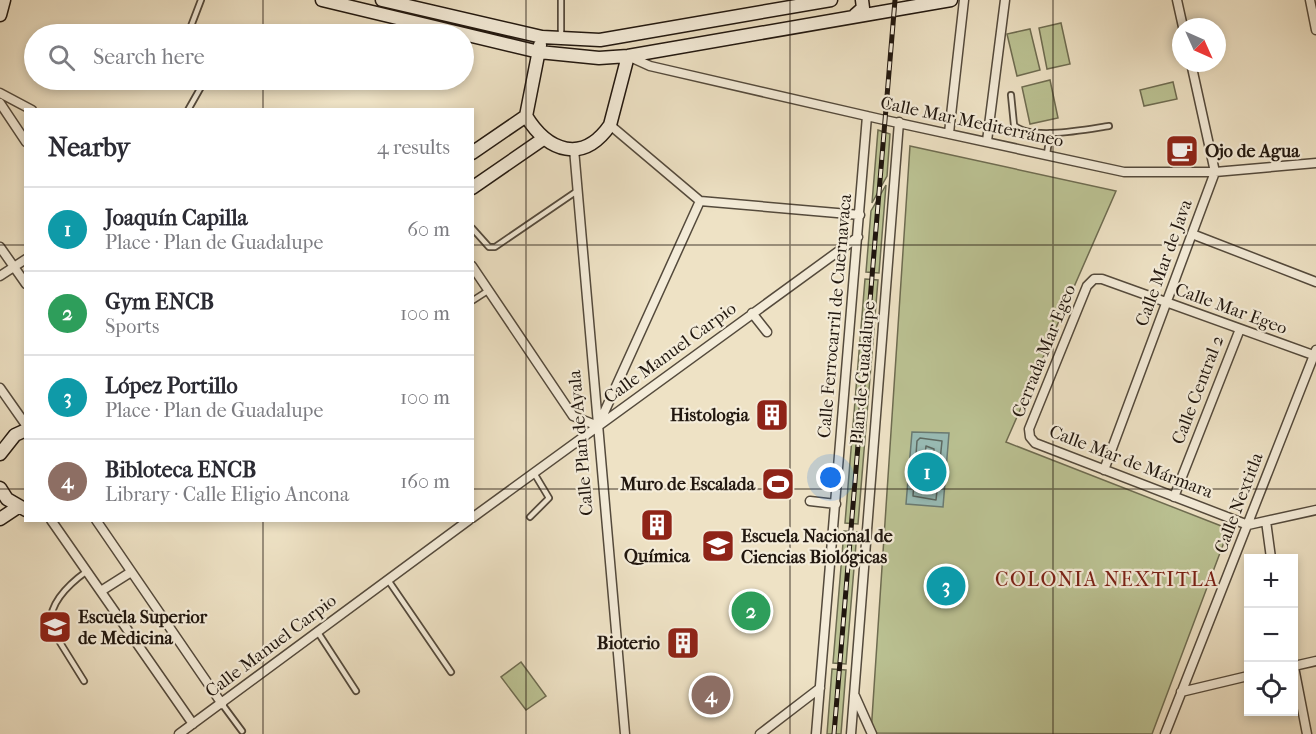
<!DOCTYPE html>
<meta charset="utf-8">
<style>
:root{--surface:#fff;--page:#f7f7f7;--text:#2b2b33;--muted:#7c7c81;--line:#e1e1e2;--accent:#8f2418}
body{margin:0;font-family:"IM FELL French Canon",serif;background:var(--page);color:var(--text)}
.controls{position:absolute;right:18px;bottom:18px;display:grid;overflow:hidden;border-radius:0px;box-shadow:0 3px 9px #0003}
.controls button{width:54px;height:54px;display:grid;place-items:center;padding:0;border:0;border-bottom:2px solid var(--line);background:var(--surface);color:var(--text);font:30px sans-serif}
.compass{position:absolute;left:1172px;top:18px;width:54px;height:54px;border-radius:50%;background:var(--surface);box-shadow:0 3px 9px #0003;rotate:135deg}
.you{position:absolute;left:831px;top:478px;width:21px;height:21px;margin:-15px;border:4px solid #fff;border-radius:50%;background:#1a73e8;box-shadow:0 0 0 9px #1a73e833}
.badge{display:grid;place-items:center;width:39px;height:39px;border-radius:50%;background:var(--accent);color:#fff;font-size:20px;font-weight:700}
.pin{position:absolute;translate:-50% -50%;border:3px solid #fff;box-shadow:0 2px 6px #0006}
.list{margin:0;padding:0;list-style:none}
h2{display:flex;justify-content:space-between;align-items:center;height:78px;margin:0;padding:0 24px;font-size:26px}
h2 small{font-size:20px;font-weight:400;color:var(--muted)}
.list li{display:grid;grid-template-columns:39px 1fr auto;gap:18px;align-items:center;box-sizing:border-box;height:84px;padding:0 24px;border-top:2px solid var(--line)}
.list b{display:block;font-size:22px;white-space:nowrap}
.list p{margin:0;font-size:20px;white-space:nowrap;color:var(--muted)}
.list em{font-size:20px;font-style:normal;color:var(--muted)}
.icon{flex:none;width:33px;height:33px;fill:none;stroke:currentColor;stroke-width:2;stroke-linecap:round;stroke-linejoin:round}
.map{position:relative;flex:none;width:1316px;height:734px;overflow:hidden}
.search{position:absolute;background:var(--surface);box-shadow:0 3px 9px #0003;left:24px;top:24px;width:450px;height:66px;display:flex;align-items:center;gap:15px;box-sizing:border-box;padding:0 21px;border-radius:33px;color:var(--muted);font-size:22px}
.panel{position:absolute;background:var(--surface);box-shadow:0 3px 9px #0003;left:24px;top:108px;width:450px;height:414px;border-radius:0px}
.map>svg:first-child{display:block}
.green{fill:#bbc293;stroke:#6e6c51;stroke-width:1.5}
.water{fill:#99bdb7;stroke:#697b74;stroke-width:1.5}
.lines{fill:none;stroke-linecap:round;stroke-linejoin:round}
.shore{stroke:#5d6a63;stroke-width:1.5}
.lane-casing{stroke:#544a3c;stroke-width:8}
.street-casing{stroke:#544a3c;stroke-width:11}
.secondary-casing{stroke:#21170f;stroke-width:15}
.lane{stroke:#f4ecd9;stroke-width:4.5}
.street{stroke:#f4ecd9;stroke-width:8}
.secondary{stroke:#f4ecd9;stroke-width:12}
.rail-casing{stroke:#21170f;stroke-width:5}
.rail{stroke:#f4ecd9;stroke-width:3;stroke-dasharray:9;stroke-linecap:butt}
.grid{fill:none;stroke:#21170f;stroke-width:1.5;stroke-opacity:0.55}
.labels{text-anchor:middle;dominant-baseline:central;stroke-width:4.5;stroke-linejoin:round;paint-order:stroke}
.street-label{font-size:18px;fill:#21170f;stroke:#f4ecd9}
.poi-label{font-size:18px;font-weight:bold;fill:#21170f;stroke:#f4ecd9;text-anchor:start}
.neighbourhood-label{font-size:20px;letter-spacing:1.5px;fill:#7a1f14;stroke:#f4ecd9}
</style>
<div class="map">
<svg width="1316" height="734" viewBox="0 0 1316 734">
<rect width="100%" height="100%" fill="#eee2c5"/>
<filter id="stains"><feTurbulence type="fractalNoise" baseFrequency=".00333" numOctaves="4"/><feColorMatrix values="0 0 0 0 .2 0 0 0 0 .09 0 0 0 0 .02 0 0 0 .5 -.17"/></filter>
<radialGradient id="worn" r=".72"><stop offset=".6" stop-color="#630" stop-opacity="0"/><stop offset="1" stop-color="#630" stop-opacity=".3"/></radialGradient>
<path class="green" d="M1061,23L1070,64L1047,69L1039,28Z
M1030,29L1040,70L1017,76L1007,34Z
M1050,80L1058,118L1030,124L1022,87Z
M1173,82L1177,99L1144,106L1140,90Z
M878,130L890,134L887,176L872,203Z
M910,146L1116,191L1006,442L1229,529L1152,734L871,733Z
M886,185L879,273L866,272L871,211Z
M865,279L878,280L858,524L845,523Z
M844,531L857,532L846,664L833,663Z
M521,662L546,696L526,710L501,677Z
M832,669L846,670L841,734H827Z"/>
<path class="water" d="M912,432L949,433L943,507L906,504Z"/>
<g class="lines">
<path class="shore" d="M920,438L942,441L936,500L913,496L917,441Z
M926,446L934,449L931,490L928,492L921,489Z"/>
<g class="lane-casing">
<path id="lane" d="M188,34L201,0
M561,36V0
M1011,95L1014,125C1030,141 1088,129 1109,126
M188,110L205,80
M1047,154L1050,133
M472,228L489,247H495L577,191
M472,301L489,290
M530,517L549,498L534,473
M388,580L451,672
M317,631L356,691
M84,681L51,628C47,604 69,584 87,571
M222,704L242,731"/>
</g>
<g class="street-casing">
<path id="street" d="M1177,0L1183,27
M1310,0L1316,30
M628,56L650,66L880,119L1124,172H1215L1316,163
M0,93L32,110
M0,103L26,142
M610,125L700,201L860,215
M949,133L964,0
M987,141L1005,0
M574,149L625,734
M1192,234L1316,282
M0,247L26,284
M472,266L573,416L598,426L700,201
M0,276L26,259
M752,313L767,332
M1316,356L1102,279H1094L1087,286L1029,429L1030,437L1035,443L1248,525L1316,510
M0,388L26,425
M1104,470L1215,172L1191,63
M1174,497L1240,329
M810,501L836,504
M472,518L858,237
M51,520L193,724
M96,520L222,704
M1266,521L1271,558
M101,591L131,572
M1294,666L1316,661
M1294,667L1307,734
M1181,692L1248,676
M855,696L872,734
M179,734L469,520
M760,734L820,688
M816,734L867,116
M851,734L899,122
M1165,734L1316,350"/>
</g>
<g class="secondary-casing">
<path id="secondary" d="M322,0L539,52L599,58L628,56L951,0
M382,0L542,37L600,40L831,0
M0,15L4,0
M855,15L863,8L862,0
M540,45L526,116C548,152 583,164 610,125L628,56
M472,153L526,116
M472,188L543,139
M0,454L15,435L26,430
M0,488L7,499L26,510
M0,519L18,507"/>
</g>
<use href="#lane" class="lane"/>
<use href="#street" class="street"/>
<use href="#secondary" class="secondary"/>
<g class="rail-casing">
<path id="rail" d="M834,734L895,0"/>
</g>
<use href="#rail" class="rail"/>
</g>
<path class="grid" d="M263,0V34M526,0V734M790,0V734M1053,0V734M263,80V110M0,245H26M472,245H1316M0,489H26M472,489H1316M263,520V734"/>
<defs>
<g id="cafe-square" transform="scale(1.725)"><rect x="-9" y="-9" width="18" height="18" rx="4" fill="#8f2418" stroke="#f4ecd9"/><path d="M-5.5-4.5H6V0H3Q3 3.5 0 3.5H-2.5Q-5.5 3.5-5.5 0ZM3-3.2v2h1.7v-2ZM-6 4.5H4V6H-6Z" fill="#fff"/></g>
<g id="building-square" transform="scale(1.725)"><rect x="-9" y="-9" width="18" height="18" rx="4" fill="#8f2418" stroke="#f4ecd9"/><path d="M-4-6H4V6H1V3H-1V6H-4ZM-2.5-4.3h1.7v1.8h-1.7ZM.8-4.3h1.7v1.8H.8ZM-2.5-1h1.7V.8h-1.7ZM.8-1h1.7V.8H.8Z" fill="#fff"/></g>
<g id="stadium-square" transform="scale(1.725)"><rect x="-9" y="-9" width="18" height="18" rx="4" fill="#8f2418" stroke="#f4ecd9"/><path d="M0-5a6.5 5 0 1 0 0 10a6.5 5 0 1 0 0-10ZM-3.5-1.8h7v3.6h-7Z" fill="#fff"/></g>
<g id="university-square" transform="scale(1.725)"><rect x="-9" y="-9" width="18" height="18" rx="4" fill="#8f2418" stroke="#f4ecd9"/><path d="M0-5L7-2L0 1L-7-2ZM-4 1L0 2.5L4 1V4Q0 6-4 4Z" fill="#fff"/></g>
</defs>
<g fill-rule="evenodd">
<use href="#cafe-square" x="1182" y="151"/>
<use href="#building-square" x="772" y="415"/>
<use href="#stadium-square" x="778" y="484"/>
<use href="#building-square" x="657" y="525"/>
<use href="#university-square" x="718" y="546"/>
<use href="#university-square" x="55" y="627"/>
<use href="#building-square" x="683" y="643"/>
</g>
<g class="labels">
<g class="street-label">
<text transform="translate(972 122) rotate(12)">Calle Mar Mediterráneo</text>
<text transform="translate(1164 263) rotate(-70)">Calle Mar de Java</text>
<text transform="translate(1231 309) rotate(20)">Calle Mar Egeo</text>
<text transform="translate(835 316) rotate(-85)">Calle Ferrocarril de Cuernavaca</text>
<text transform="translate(1044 351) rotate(-68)">Cerrada Mar Egeo</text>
<text transform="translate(670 353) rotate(-36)">Calle Manuel Carpio</text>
<text transform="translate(863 373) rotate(-85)">Plan de Guadalupe</text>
<text transform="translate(1198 390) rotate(-69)">Calle Central 2</text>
<text transform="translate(581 443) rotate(-95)">Calle Plan de Ayala</text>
<text transform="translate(1131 462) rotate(21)">Calle Mar de Mármara</text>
<text transform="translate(1239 503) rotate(-69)">Calle Nextitla</text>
<text transform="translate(271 646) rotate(-37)">Calle Manuel Carpio</text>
</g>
<g class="poi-label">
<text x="1205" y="151">Ojo de Agua</text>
<text x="749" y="415" text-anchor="end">Histologia</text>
<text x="755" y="484" text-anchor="end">Muro de Escalada</text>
<text x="741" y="536">Escuela Nacional de<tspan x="741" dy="21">Ciencias Biológicas</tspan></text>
<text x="657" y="556" text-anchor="middle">Química</text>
<text x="78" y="617">Escuela Superior<tspan x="78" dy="21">de Medicina</tspan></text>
<text x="660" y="643" text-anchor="end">Bioterio</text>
</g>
<g class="neighbourhood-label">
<text x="1107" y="579">COLONIA NEXTITLA</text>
</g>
</g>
<rect width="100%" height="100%" filter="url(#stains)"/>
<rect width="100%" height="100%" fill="url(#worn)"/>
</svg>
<div class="controls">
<button>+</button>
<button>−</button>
<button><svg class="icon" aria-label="locate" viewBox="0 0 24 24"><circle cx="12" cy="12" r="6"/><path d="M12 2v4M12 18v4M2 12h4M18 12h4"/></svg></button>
</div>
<svg class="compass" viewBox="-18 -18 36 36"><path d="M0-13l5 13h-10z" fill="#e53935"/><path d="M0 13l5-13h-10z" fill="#7c7c81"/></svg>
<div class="you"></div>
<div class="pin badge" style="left:927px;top:472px;background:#0f9aa8">1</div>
<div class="pin badge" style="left:751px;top:611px;background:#2e9e5b">2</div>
<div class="pin badge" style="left:946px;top:586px;background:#0f9aa8">3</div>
<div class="pin badge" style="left:711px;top:695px;background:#8d6e63">4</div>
<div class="search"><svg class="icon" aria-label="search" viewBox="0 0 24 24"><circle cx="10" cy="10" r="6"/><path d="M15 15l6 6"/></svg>Search here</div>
<section class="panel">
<h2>Nearby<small>4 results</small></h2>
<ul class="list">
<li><span class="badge" style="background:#0f9aa8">1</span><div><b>Joaquín Capilla</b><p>Place · Plan de Guadalupe</p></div><em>60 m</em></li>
<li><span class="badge" style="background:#2e9e5b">2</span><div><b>Gym ENCB</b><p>Sports</p></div><em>100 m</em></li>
<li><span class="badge" style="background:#0f9aa8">3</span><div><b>López Portillo</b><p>Place · Plan de Guadalupe</p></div><em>100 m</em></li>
<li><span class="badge" style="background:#8d6e63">4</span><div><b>Bibloteca ENCB</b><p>Library · Calle Eligio Ancona</p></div><em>160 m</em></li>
</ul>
</section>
</div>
